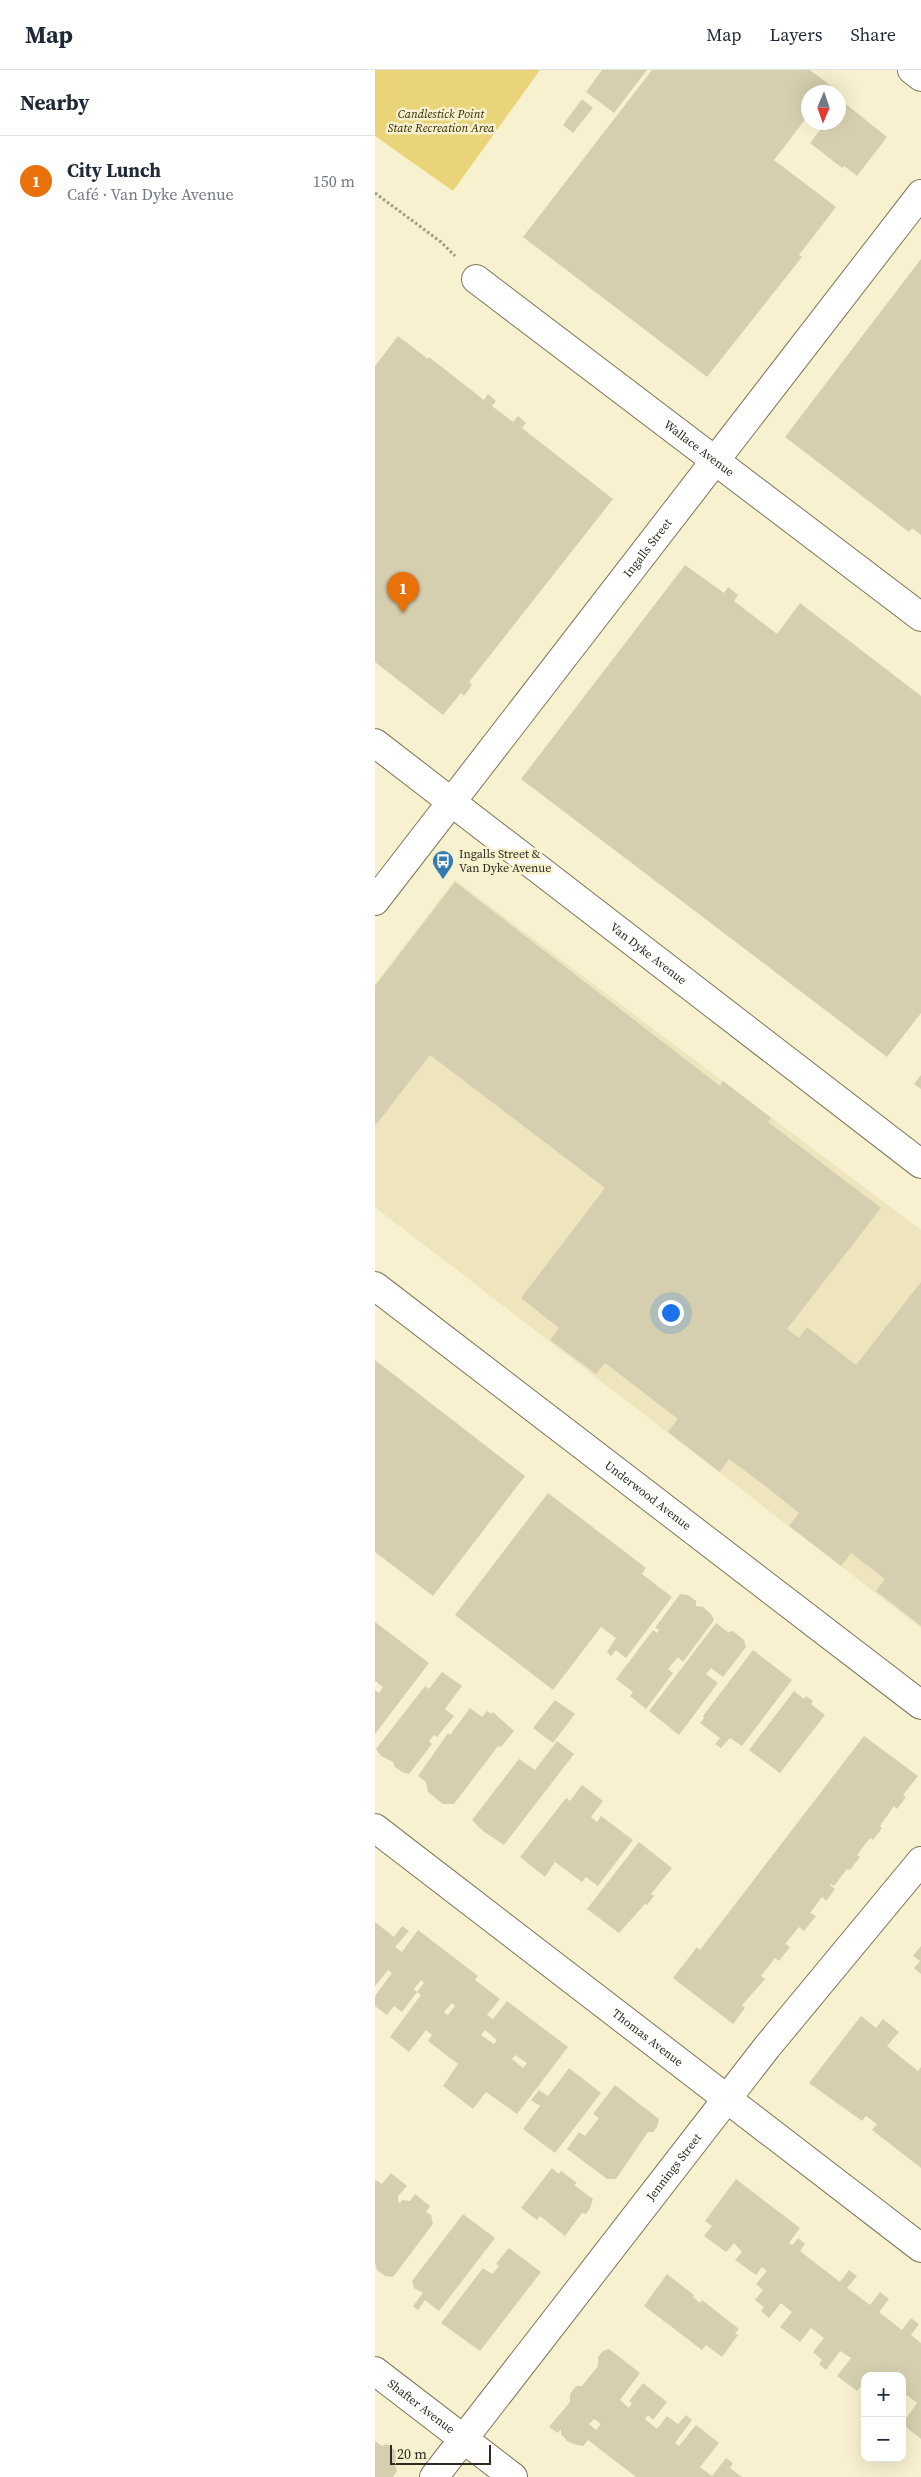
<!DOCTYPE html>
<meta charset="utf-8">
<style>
:root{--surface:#fff;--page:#f2f2f3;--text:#1f2937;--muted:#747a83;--line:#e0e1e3;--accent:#ea580c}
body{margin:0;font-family:"Source Serif 4",serif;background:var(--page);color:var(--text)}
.controls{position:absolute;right:15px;bottom:15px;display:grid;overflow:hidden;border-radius:10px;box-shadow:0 5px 20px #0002}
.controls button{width:45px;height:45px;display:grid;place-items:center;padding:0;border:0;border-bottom:1px solid var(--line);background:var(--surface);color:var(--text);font:25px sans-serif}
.compass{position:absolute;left:426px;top:15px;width:45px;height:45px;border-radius:50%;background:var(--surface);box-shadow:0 5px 20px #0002;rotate:182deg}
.scale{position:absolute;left:15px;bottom:12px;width:101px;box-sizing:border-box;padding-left:5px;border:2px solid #2e2b1f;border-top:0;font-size:14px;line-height:18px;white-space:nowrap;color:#2e2b1f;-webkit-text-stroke:4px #f8f1d0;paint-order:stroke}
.you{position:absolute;left:295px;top:1242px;width:18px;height:18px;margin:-12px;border:4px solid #fff;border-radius:50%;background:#1a73e8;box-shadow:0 0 0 8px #1a73e833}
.badge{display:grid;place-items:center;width:32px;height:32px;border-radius:50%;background:var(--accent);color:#fff;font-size:16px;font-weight:700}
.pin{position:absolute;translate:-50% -41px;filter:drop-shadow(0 1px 2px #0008)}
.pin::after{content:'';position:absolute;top:26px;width:18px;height:15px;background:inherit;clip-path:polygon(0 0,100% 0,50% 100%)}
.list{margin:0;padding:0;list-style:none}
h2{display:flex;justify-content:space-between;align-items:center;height:65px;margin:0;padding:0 20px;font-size:21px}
h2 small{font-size:16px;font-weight:400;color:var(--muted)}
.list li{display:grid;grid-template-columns:32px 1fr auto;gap:15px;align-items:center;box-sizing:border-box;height:90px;padding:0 20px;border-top:1px solid var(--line)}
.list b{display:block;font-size:19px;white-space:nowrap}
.list p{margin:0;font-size:16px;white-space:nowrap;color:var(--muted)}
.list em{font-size:16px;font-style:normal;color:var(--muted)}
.map{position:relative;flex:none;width:546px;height:2407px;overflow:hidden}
header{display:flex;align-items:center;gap:30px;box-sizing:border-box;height:70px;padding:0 25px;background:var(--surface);border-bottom:1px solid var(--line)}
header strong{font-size:24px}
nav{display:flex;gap:28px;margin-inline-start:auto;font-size:18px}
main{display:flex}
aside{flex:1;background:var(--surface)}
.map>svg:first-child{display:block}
.built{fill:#eee5be}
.green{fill:#e9d479}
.building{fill:#d6cfaf;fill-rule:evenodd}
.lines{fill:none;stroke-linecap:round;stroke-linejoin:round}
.street-casing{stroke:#7d7659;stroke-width:30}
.path{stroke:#9e9981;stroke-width:3;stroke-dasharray:2.5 2.5;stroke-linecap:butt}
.street{stroke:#fff;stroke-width:28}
.labels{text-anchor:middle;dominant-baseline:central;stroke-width:5;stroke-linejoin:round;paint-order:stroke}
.park-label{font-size:12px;font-style:italic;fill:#342b00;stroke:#f8f1d0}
.street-label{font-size:12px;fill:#2e2b1f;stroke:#f8f1d0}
.poi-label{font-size:12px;fill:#2e2b1f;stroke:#f8f1d0;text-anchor:start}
</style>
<header>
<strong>Map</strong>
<nav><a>Map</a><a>Layers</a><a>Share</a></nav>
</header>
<main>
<aside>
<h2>Nearby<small></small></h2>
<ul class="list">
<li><span class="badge" style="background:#e8710a">1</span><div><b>City Lunch</b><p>Café · Van Dyke Avenue</p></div><em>150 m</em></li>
</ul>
</aside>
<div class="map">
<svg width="546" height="2407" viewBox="0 0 546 2407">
<rect width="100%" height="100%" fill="#f8f1d0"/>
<path class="built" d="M80,810L546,1160V1558L0,1137V914Z"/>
<path class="green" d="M0,0H165L78,121L0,66Z"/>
<path class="building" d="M227,0H272L239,43L211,22Z
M277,0H435L456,16L452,22H433V46L399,90L461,137L424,185L427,187L332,307L148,167Z
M207,29L218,38L198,63L188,55Z
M467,31L512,67L482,106L469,96L467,98L435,73L451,52H463V36Z
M546,189V465L537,458L534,462L410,367Z
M23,266L53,289L54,287L109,330L113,324L121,331L117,336L138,352L143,346L151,353L147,358L238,429L94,612L97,615L89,626L86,623L68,645L0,592V296Z
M310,495L349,523L353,517L363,525L359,531L402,564L425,533L546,626V943L512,987L146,709Z
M80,812L345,1016L348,1011L396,1048L393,1052L506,1138L412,1259L424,1268L432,1257L481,1295L546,1212V1556L501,1521L510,1509L476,1483L466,1496L414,1456L424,1443L389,1415L354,1389L345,1402L293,1362L303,1349L230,1293L221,1304L175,1270L184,1258L146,1228L230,1118L55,985L0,1056V916Z
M546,1005V1019L539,1014Z
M0,1290L150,1406L58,1526L0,1482Z
M173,1423L271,1498L267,1504L297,1527L251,1588L241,1580L236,1586L232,1582L241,1568L226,1557L178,1620L80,1545Z
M305,1524L313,1525L321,1531V1536L328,1537L336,1544L339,1550L308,1592L303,1587L293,1599L298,1603L271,1639L255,1626L258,1622L241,1609L278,1560L282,1563L284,1560L280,1558Z
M0,1552L54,1593L0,1664V1620L4,1623L8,1617L0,1611Z
M341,1553L353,1562L358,1561L369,1570L371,1577L348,1607L336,1598L331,1604L343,1613L304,1665L274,1641Z
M378,1580L417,1610L367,1676L355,1668L346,1678L340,1674L345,1668L325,1653L329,1648L328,1646Z
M67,1602L87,1616L70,1639L79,1646L62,1667L59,1665L54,1671L57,1674L34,1704L27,1702L20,1697L18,1692L6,1686L1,1679L50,1616L54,1619Z
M419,1621L429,1629L431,1626L438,1631L436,1634L450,1645L405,1703L374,1680Z
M180,1630L200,1644L178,1673L158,1658Z
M95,1638L107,1647L112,1641L117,1644L118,1642L139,1661L126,1677L123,1676L79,1734H68L53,1722L51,1712L43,1706L73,1663L75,1665Z
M489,1666L543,1706L528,1725L531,1727L522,1739L519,1736L505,1756L507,1758L498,1770L495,1768L482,1785L485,1787L475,1800L472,1799L459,1816L456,1814L455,1815L460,1819L451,1831L447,1827L435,1843L441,1846L429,1861L424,1857L410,1874L415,1877L404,1891L400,1888L386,1906L390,1909L367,1935L370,1938L358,1954L298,1908L322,1877L325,1880Z
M182,1671L199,1684L129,1775L108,1761L97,1750L144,1689L160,1700Z
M207,1715L228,1731L216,1747L222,1752L226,1746L258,1770L223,1816L211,1807L207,1812L180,1792L170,1807L145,1787L191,1728L195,1731Z
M264,1772L297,1798L276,1824L279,1826L272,1835L270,1834L244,1863L212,1839Z
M0,1852L19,1867L27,1856L34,1861L20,1877L27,1882L43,1860L103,1906L100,1910L125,1929L112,1945L118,1949L132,1931L193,1977L142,2044L111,2022L98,2039L68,2016L83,1994L53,1971L57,1965L51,1960L34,1982L15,1967L46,1925L42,1922L49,1913L46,1910L39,1919L42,1922L27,1942L19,1936L12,1945L0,1936V1926L17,1903L13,1900L0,1916ZM77,1933L80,1936L73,1945L69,1942ZM110,1960L122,1970L119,1974L106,1965ZM140,1985L152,1993L148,1998L137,1989Z
M546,1876V1904L539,1898L545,1891L538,1886Z
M486,1946L501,1958L508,1949L524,1962L512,1976L543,2001L546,1997V2098L497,2060L502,2054L491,2046L487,2051L434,2013Z
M194,1998L226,2023L180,2083L148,2059L165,2036L156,2030L164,2020L173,2026Z
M240,2015L284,2049L282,2057L278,2062H273L241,2109H232L192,2079L204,2062L210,2066L224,2048L218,2044Z
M177,2098L184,2104L186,2101L202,2113L199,2115L218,2129L215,2138L211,2144L207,2143L190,2166L165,2146L162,2150L146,2138Z
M16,2103L32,2116L23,2126V2131L25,2133L27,2130L35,2131L40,2124L55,2136L51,2142L56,2145L58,2154L18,2207L10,2206L2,2200L0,2193V2110L7,2114Z
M361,2109L425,2158L414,2173L418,2175L423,2168L430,2174L425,2181L465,2212L474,2200L482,2206L472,2218L495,2235L505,2222L514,2229L504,2242L527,2260L536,2248L544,2254L536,2265L546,2273V2369L527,2354L542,2333L532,2325L527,2331V2306H498L495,2303L490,2306V2311L482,2321L462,2306L476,2288L465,2281L451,2300L444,2294L447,2290L438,2282L449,2268L436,2258L425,2272L405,2257L417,2242L406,2233L394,2248L386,2241L389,2237L380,2230L388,2220L381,2214L392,2201L387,2197L381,2205L360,2190L367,2182L359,2173L351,2182L329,2166L337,2156L330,2151Z
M88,2144L120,2168L64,2241L50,2230L43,2240L38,2236L48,2223L39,2218L37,2211Z
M134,2178L166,2202L105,2281L66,2253L108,2198L117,2204L124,2196L121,2194Z
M292,2204L319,2225L318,2227L325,2233L327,2230L364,2259L360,2263L363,2265L347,2287L331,2275L327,2280L269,2236Z
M234,2279L265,2303L245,2330L254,2338L257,2333L254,2331L268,2313L292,2332L278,2350L273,2345L270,2349L282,2359L292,2346L303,2354L311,2345L317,2350L300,2373L304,2376L321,2355L344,2373L325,2397L337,2406L351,2388L358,2393L355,2398L367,2407H261L213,2370L208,2376L199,2374L192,2371L186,2364V2359L183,2363L174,2357L195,2332V2324L201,2316H207L223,2296V2287L228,2281ZM219,2349L226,2354L221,2360L214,2354Z
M0,2371L7,2376L12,2374L21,2381L20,2385L25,2389L20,2395L22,2401L18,2407H0Z"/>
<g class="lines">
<g class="street-casing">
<g id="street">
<path d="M537,0L546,7"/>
<path id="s1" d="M101,209L546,547"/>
<path id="s2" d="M0,673L546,1094"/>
<path id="s3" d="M0,831L546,124"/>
<path id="s4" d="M0,1216L546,1635"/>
<path id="s5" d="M0,1758L546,2178"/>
<path id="s6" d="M0,2301L138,2407"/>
<path id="s7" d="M59,2407L392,1977L546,1791"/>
</g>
</g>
<path class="path" d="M0,123L66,172L80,186"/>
<use href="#street" class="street"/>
</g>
<defs>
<g id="bus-pin" transform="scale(1.125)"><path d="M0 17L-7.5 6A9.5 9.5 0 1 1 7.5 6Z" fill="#347baf" stroke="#f8f1d0"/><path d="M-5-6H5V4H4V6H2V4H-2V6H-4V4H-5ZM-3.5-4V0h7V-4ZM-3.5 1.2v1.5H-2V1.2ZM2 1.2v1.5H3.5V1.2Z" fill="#fff"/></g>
</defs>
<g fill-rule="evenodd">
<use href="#bus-pin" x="68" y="791"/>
</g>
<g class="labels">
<g class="park-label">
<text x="66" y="44">Candlestick Point<tspan x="66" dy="14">State Recreation Area</tspan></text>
</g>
<g class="street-label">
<text stroke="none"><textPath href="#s1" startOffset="280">Wallace Avenue</textPath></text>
<text stroke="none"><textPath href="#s3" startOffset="446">Ingalls Street</textPath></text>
<text stroke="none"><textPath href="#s2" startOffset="345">Van Dyke Avenue</textPath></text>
<text stroke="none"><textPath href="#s4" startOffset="344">Underwood Avenue</textPath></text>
<text stroke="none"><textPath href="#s5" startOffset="344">Thomas Avenue</textPath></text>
<text stroke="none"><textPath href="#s7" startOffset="392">Jennings Street</textPath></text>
<text stroke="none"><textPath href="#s6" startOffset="58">Shafter Avenue</textPath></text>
</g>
<g class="poi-label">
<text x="84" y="784">Ingalls Street &amp;<tspan x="84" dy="14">Van Dyke Avenue</tspan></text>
</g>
</g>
</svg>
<div class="controls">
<button>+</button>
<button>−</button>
</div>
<svg class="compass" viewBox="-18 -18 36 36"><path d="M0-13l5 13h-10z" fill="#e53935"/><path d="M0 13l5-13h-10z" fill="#747a83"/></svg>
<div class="scale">20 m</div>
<div class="you"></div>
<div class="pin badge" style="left:28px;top:543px;background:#e8710a">1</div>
</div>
</main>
